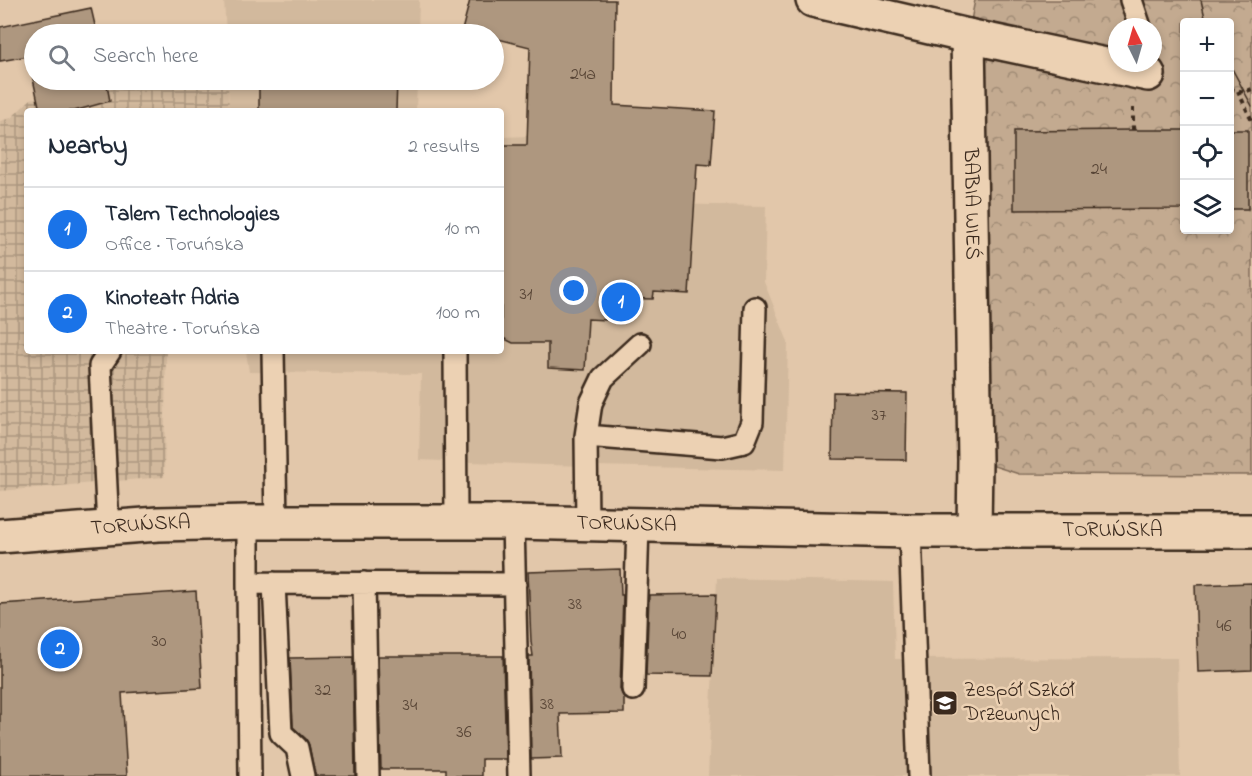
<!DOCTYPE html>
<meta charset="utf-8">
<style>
:root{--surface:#fff;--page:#f2f2f3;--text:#1f2937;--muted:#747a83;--line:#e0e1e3;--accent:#1a73e8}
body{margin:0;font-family:"Indie Flower",sans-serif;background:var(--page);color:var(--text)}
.controls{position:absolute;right:18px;top:18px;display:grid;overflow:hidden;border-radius:6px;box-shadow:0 3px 9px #0003}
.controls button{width:54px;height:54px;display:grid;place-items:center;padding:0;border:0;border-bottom:2px solid var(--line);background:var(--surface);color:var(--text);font:30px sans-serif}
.compass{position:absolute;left:1108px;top:18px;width:54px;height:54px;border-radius:50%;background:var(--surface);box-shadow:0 3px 9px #0003;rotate:355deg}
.you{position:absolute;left:574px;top:291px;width:21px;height:21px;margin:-15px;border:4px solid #fff;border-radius:50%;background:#1a73e8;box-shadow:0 0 0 9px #1a73e833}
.badge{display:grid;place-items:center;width:39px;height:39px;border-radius:50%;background:var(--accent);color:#fff;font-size:20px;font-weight:700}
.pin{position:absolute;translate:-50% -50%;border:3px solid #fff;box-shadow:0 2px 6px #0006}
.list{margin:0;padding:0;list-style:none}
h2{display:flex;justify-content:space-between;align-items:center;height:78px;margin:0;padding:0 24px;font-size:26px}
h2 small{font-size:20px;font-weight:400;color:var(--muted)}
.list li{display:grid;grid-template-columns:39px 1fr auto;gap:18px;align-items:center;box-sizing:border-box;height:84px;padding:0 24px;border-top:2px solid var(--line)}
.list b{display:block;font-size:22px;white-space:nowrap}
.list p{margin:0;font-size:20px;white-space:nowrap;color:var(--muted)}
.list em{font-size:20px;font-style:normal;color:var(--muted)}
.icon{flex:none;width:33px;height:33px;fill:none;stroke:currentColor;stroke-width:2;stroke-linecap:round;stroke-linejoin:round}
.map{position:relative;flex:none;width:1252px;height:776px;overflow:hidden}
.search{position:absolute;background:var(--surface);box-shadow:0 3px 9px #0003;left:24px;top:24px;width:480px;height:66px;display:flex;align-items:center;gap:15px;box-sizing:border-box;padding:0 21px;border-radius:33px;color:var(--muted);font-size:22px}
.panel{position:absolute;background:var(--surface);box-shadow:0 3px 9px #0003;left:24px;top:108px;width:480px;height:246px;border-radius:6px}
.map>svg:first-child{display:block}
.built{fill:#d2b99d}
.industrial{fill:url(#industrial-grid)}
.park{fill:url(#park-crowns);stroke:#7f6a57;stroke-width:1.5;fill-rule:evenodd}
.building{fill:#ae977f;stroke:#3b2a1e;stroke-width:1.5}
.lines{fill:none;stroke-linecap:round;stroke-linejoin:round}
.service-casing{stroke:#3b2a1e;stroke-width:26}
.minor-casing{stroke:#3b2a1e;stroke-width:38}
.tertiary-casing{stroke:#3b2a1e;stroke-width:38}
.path{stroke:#3b2a1e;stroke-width:4;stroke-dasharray:4.5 4.5;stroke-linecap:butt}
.service{stroke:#ecd1b3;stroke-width:21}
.minor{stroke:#ecd1b3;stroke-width:33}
.tertiary{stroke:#ecd1b3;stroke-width:33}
.tram{stroke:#3b2a1e;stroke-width:1.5}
.labels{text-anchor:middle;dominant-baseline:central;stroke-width:5;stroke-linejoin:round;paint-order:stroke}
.number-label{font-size:18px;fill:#584536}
.street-label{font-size:21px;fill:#3b2a1e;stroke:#ecd1b3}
.poi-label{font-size:21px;fill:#3b2a1e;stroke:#ecd1b3;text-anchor:start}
</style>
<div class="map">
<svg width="1252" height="776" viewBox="0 0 1252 776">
<defs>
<pattern id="industrial-grid" width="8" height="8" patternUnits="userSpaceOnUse" patternTransform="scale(1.5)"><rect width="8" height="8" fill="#d2b99d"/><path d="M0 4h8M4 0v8" fill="none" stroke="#ac977f"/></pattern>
<pattern id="park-crowns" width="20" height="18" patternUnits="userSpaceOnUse" patternTransform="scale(1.5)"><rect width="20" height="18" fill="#c3aa90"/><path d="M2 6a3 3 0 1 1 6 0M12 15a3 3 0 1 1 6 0" fill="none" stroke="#a08b75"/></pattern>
</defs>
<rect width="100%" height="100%" fill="#e2c7aa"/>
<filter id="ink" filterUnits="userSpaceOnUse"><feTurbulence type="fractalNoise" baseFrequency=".0167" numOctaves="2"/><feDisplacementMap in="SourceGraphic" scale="12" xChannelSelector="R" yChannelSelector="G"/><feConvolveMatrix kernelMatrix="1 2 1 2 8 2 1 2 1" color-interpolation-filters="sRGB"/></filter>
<g filter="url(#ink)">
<path class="built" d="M224,0H419L418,34H226Z
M228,80H417L416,111H229Z
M558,135L556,202L766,206L764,282L788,342L785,470L546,465L419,460L421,374L249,372L246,351H501V137Z
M717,578L893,582L895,659L1177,658L1180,776H708Z"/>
<path class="industrial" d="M102,80H228L229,111H27V351H166L164,477L0,491V121L11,118L31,99Z"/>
<path class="park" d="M975,0H1252V475L1019,474L975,460L968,36ZM1184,22H1230V230H1184ZM1117,27H1153V63H1117Z"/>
<path class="building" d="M470,0H615L614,105L715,111L711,165L697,164L689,294L654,292L653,299L607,298L606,320L588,319L585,370L548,368V343H513L501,337V145H527L530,47L494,38V34H461Z
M91,8L97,34H34V80H106L110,101L74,111H40L28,56L0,61V27Z
M259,80H397L396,111H259Z
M1133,130H1185V209L1014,210V131Z
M1230,130H1248V209H1230Z
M833,392L907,393L906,460L832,459Z
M620,569L621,595H623L620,689L622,694L624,698V713L560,714L562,758L531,759L529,656H533L531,642L528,572Z
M1252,583V670L1198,672L1195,585Z
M196,591L202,688L122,693L127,776H0V604Z
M716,594L712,676L646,675L649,595Z
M378,656H503L506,759H482V776H446V769H381Z
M353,657L355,776H315L309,745L306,739L293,727L290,658Z"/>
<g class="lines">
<g class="service-casing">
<path id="service" d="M1131,0L1140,27
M273,351L276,522
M455,351L456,522
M586,436L722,447L744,442L752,422L755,308
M248,522V583L250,776
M513,522L519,776
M587,523L586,436L591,403L603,378L640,344
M108,527L100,366L110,351
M910,531L919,776
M248,583L515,584
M274,583L281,733L297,748L303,776
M364,583L368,776
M633,689L638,525"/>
</g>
<g class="minor-casing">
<g id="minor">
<path d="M813,0L968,36L1148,74"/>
<path id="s1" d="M968,36L975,460L974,531"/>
</g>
</g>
<g class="tertiary-casing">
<g id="tertiary">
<path id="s2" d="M0,536L158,524L248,522H513L910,531H1252"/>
</g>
</g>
<path class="path" d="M1230,89L1245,92L1252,89
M1238,91L1252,121
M1133,130V108"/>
<use href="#service" class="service"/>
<use href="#minor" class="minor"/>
<use href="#tertiary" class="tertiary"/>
<path class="tram" d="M1201,0L1206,22
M1230,65L1252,106"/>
</g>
</g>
<defs>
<g id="university-square" transform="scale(1.35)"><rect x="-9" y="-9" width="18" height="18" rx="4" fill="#3b2a1e" stroke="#ecd1b3"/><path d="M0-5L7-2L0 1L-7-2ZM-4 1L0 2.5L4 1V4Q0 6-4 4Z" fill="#fff"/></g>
</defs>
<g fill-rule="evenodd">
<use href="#university-square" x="945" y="703"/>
</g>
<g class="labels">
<g class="number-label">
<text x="583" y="75">24a</text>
<text x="1099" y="170">24</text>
<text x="526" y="295">31</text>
<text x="879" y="416">37</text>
<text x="575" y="605">38</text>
<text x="1224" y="627">46</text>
<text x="679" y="635">40</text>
<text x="159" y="642">30</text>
<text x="323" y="691">32</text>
<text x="547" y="705">38</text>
<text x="410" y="706">34</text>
<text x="464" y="733">36</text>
</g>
<g class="street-label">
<text stroke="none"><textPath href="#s1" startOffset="168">BABIA WIEŚ</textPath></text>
<text stroke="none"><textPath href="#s2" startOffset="627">TORUŃSKA</textPath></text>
<text stroke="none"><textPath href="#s2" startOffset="141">TORUŃSKA</textPath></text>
<text stroke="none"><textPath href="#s2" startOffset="1113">TORUŃSKA</textPath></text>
</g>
<g class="poi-label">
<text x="964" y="691">Zespół Szkół<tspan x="964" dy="24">Drzewnych</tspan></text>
</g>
</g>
</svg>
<div class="controls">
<button>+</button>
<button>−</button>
<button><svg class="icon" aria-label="locate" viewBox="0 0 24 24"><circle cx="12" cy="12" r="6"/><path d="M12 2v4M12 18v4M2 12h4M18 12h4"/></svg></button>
<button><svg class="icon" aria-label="layers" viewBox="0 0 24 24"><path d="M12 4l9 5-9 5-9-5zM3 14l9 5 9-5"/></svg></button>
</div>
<svg class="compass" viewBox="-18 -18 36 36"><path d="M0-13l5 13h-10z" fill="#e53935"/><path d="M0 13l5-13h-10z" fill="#747a83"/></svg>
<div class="you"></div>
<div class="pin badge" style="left:621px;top:302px">1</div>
<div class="pin badge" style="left:60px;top:649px">2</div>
<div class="search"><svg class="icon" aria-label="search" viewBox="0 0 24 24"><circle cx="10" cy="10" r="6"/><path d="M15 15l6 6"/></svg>Search here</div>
<section class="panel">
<h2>Nearby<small>2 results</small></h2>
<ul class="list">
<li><span class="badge">1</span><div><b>Talem Technologies</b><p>Office · Toruńska</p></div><em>10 m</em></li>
<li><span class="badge">2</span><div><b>Kinoteatr Adria</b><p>Theatre · Toruńska</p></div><em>100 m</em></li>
</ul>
</section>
</div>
